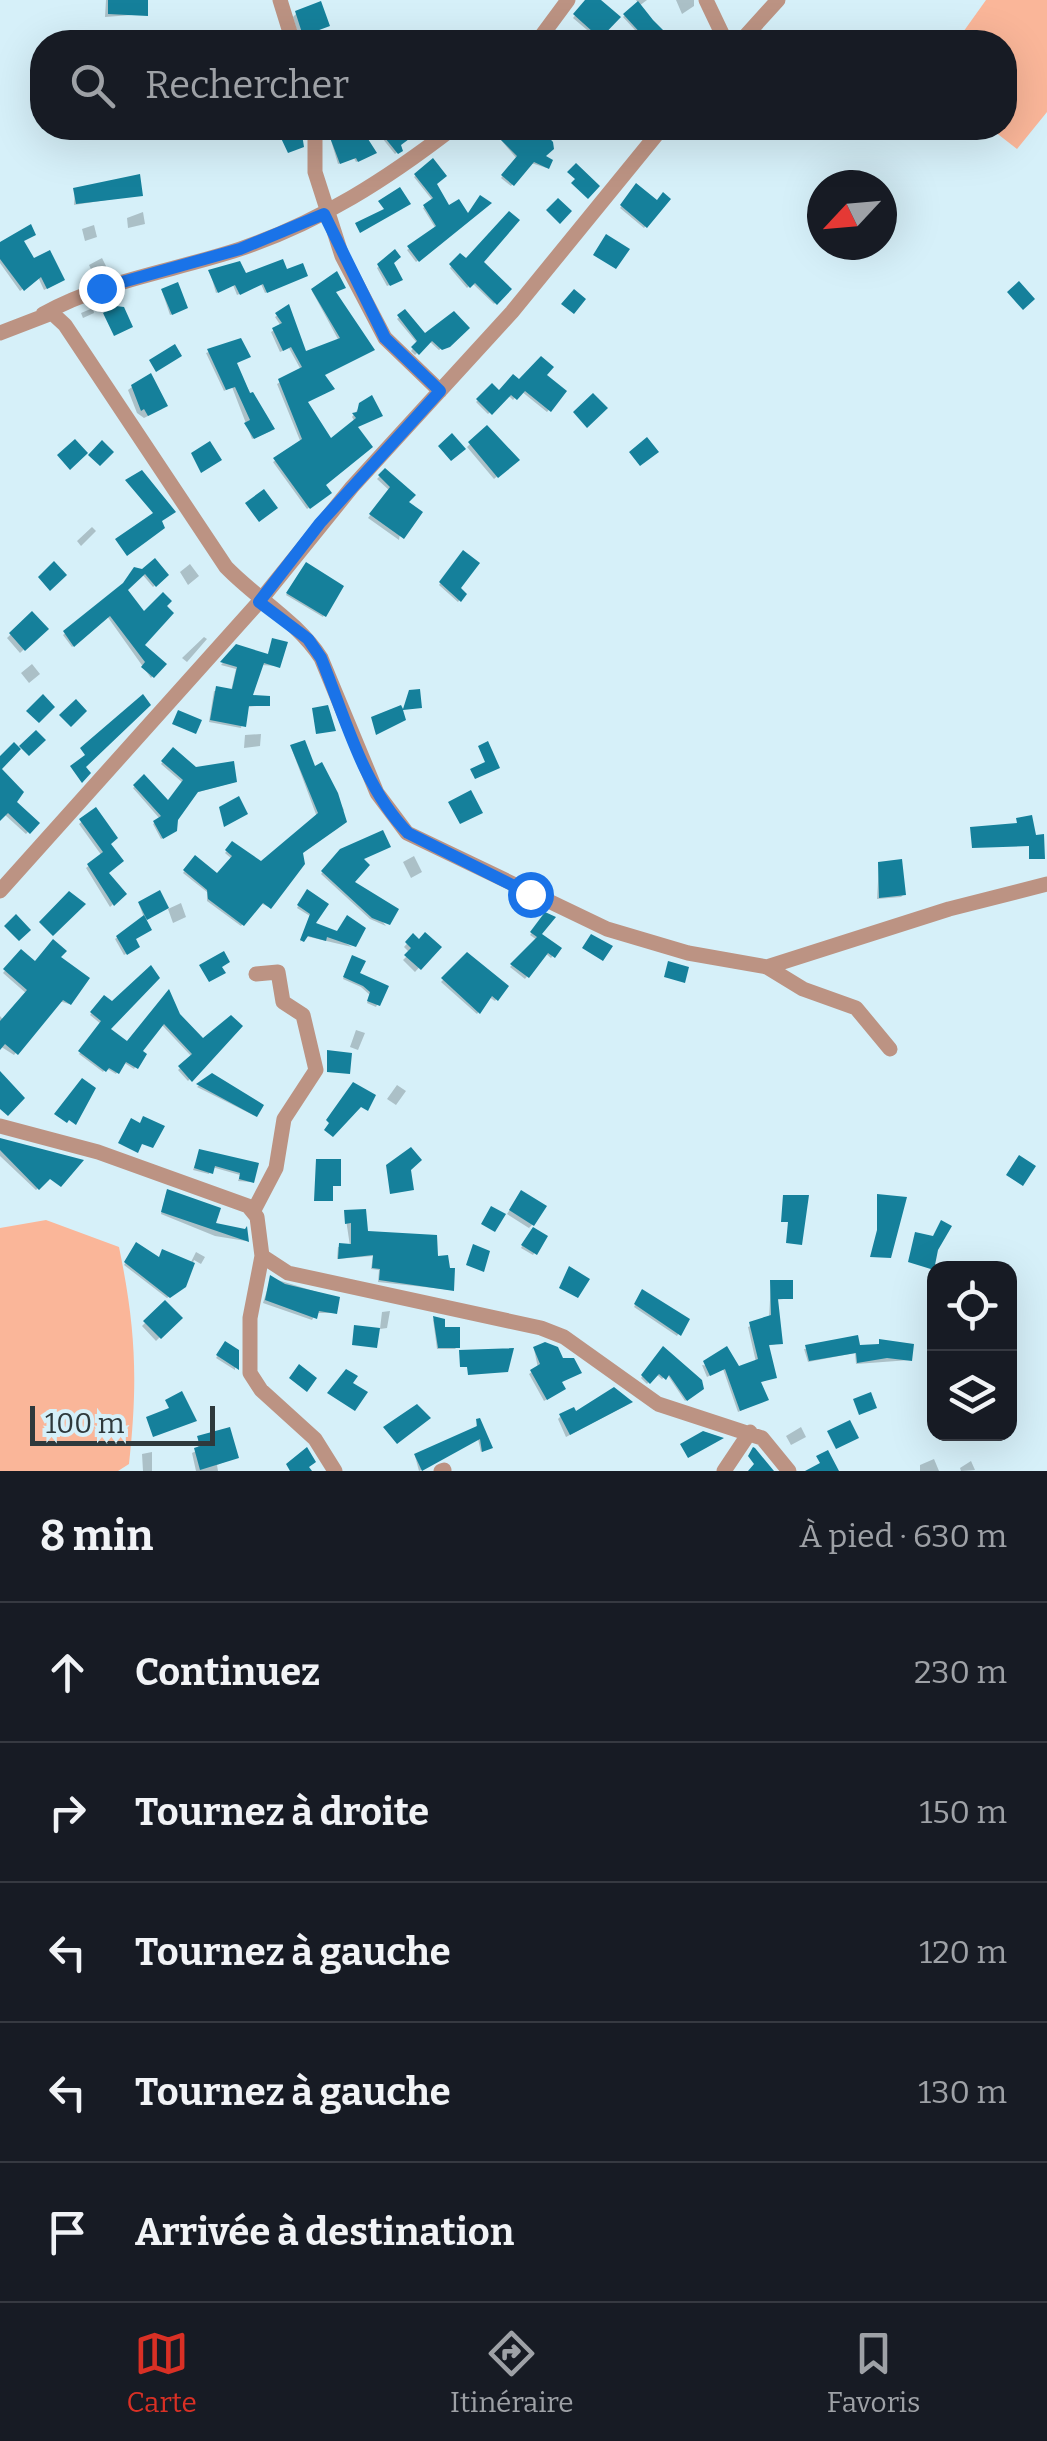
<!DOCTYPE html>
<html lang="fr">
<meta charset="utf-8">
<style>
:root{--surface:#171b24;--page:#20242c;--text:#f1f3f6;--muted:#9ea1a6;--line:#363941;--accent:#d93025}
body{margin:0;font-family:Bitter,serif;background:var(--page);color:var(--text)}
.controls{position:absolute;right:30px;bottom:30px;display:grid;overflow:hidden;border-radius:20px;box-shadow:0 10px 40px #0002}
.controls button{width:90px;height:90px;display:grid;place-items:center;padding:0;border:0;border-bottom:2px solid var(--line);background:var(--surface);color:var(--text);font:50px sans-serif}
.compass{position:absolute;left:807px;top:170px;width:90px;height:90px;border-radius:50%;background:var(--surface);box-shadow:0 10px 40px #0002;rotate:244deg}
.scale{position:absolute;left:30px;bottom:25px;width:185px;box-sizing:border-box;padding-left:10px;border:5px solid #2e393c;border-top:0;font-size:28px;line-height:35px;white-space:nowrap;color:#2e393c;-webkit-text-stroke:8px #d6f0f9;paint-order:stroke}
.stop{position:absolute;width:30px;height:30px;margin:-22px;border:8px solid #1a73e8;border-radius:50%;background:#fff}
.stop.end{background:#1a73e8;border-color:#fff;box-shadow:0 2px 10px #0008}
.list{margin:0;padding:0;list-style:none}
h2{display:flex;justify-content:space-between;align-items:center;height:130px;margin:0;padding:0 40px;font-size:42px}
h2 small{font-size:32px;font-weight:400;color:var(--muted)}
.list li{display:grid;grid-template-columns:65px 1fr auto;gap:30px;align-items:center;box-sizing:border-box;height:140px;padding:0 40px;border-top:2px solid var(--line)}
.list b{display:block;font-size:38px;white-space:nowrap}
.list em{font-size:32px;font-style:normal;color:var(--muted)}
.icon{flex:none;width:55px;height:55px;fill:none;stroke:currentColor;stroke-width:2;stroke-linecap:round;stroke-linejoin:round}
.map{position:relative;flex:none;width:1047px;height:1471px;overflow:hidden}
.search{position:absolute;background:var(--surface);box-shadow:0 10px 40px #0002;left:30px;right:30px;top:30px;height:110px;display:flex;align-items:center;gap:25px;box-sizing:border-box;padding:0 35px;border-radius:40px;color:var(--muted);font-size:38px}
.sheet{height:830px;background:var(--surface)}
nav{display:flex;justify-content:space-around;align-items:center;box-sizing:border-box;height:140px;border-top:2px solid var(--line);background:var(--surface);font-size:28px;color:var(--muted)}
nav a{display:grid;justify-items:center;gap:5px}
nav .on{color:var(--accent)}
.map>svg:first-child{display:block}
.green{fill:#fab699}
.shadow{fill:#0003}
.building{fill:#15809b}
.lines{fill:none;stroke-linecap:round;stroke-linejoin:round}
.minor{stroke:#bc9383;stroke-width:15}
.route{stroke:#1a73e8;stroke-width:12}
</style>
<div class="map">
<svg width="1047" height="1471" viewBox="0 0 1047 1471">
<rect width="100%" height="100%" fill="#d6f0f9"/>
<path class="green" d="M986,0H1047V112L1017,149L990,128H1004V42H956Z
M46,1220L119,1247C136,1329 138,1381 129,1464L118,1471H0V1228Z"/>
<path class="shadow" d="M106,0H146L145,14L105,17Z
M588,0H597L617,17L593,42L589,39L593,35L573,18Z
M636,0H647L639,6L672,42H646L623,17L639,4Z
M676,0H694V6L682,14Z
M297,13L327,25L299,38L293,17Z
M374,128H421L398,144L400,150L395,154Z
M491,128H545L541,132V157L547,168L531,163L511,186L501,178L517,159Z
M330,137L373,154L356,162L354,158L338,164Z
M433,162L434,184L448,208L467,217L488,204L416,262L407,250L436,229L423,208L433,201L414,177Z
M636,187L657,203L668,199L644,228L620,208Z
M75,190L140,195L74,205Z
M143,212L145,224L128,228L127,218Z
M94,225L97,237L85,241L82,229Z
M0,245L33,261L60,282L44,290L38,277L20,291L0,263Z
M395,252L391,262L398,281L387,286L377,268Z
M460,256L480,262L508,289L494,304L472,283L467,288L450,268Z
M102,258L108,270L95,277L89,265Z
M210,272L244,276L285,272L303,277L265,293L261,284L237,295L233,285L216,293Z
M162,291L184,309L170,315Z
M312,291L333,293L371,350L322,375L305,402L331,441L355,422L352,417L361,405L355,428L323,485L329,493L307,509L273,462L301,443L277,384L301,370L289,348L280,352L271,332L281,326L275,317L288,308L305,354L339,341Z
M93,308L94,313L83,318L81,313Z
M405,312L424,337L466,328L439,350L429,341L415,355L411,351L417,343L397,319Z
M240,341L234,363L271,431L252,439L232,387L224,391L206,353Z
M543,375L564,392L547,412L521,391L513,400L508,395L488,414L476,402L492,387L499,394Z
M132,387L162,409L144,418L137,413L128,390Z
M487,428L516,460L494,479L467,447Z
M385,471L405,503L399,540L368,518L390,491L377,479Z
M92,527L96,531L81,546L77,541Z
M463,554L458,589L464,594L458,602L439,585Z
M190,564L199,576L188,585L180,572Z
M305,567L324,615L323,617L286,595Z
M142,572L166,575L153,587L142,574L125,590L144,614L162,597L171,613L141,645L163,664L151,678L107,616L72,647L63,635Z
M32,614L45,629L20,653L7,638Z
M204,637L207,639L187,662L182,658Z
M273,640L278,666L261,665L250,698L267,705L246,707L241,728L209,722L214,691H231L236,669L221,665L237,647L267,656Z
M32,664L40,674L29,683L21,673Z
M261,734L260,746L244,748L245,735Z
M291,747L314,769L321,765L344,810L300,853L269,907L260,903L241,926L207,901V892L183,873L195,858L217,876L232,859L225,853L232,845L262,864L317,817Z
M173,750L196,770L235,782L195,793L175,819L173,832L161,839L153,824L160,819L133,788L144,778L168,804L183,783L161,764Z
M0,771L14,803L36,823L26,834L4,814L0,818Z
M95,811L108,844L106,873L124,894L110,907L86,868L102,856L79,824Z
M342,851L360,860L352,883L386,926L370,919L321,874Z
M414,856L422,872L411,878L403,862Z
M879,864L904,894L901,897L877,899Z
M307,892L313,924L352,947L305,936L300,942L310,916L297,908Z
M181,903L186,917L173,923L168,909Z
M139,904L165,909L144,920L133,939L135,949L124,955L115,939L144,918Z
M546,915L539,934L559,949L551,958L545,953L525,979L510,967L537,940L530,935Z
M413,937L438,947L415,972L403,960L410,953L404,947Z
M21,952L35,964L57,958L86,978L69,1004L59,1001L14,1055L0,1046V1016L4,1021L27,994L3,973Z
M468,955L505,986L495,1001L489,997L477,1014L441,982Z
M351,960L357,975L385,987L376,1007L367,1003L370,995L361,987L343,979Z
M151,969L157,977L108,1029L127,1044L168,993L178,1016L203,1041L231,1018L239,1026L188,1081L178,1070L192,1057L161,1024L139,1051L144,1054L134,1069L123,1062L116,1074L106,1068L103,1072L79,1054L101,1024L90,1015L102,1000L112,1004Z
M356,1030L365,1033L358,1050L350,1047Z
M212,1076L255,1116L197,1087Z
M397,1085L406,1091L396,1105L387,1099Z
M0,1140L41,1170L46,1180L36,1190L0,1156Z
M200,1151L256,1165L252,1182L238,1181L240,1175L212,1167L209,1174L193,1170Z
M166,1194L213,1225L246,1241L215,1236L161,1214Z
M518,1197L532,1225L529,1228L545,1237L533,1255L521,1248L532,1230L507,1214Z
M345,1213L366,1234L435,1260L452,1290L378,1282L379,1270L371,1269L373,1256L337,1259L338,1247L350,1246Z
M136,1245L152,1267L190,1264L196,1252L205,1257L201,1264L194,1260L184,1286L167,1298L124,1265Z
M271,1278L337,1298L335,1313H316L312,1320L263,1303Z
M771,1282L791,1298L776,1300L781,1343L766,1346L774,1377L759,1383L763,1401L738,1412L723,1369L707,1377L702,1365L738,1369L756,1362L748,1327L769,1318Z
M641,1294L686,1320L677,1336L634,1307Z
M934,1296V1311L928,1308Z
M165,1303L179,1318L156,1341L142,1326Z
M390,1311L387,1328L380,1329L382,1312Z
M433,1319L457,1347L455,1349H437Z
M880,1342L910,1360L856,1364L855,1353L808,1362L804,1349L878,1346Z
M226,1344L236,1351L235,1370L216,1358Z
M534,1349L560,1383L561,1391L544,1401L529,1374L538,1368Z
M663,1350L701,1389L685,1401L667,1374L662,1379L656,1374L647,1384L641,1378Z
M627,1405L566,1437L558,1419L561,1416Z
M477,1421L488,1449L481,1452L478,1439L419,1471L415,1456L476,1429Z
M801,1427L806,1437L791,1445L786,1436Z
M198,1438L237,1457L217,1465L218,1471H196L192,1453L198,1450Z
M152,1452V1471H143L142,1454Z
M934,1459L939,1471H920V1465Z
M971,1461L975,1470L961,1471L960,1468Z"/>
<path class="building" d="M108,0H148V16L108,14Z
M585,0H601L621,17L597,42L589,35L593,32L573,14Z
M321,1L330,26L303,36L295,11Z
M638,1L653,20L675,42H649L644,37L623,14Z
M301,128L304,147L288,153L280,136Z
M353,128H361L377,153L358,162L356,158L340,164L329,135Z
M377,128H424L401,145L403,151L398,154Z
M489,128H540L553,142L554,149L546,156L553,160L549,169L534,162L514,186L501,175L517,156Z
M433,158L447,176L437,184L449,205L459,199L468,213L480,195L492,203L419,262L407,246L436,226L423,205L433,198L414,174Z
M576,163L600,186L588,199L571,183L575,179L567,172Z
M140,174L143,196L76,204L73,188Z
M636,183L657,200L663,192L671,199L647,228L620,205Z
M400,187L411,204L360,233L355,223L384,209L378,201Z
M558,198L572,211L560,224L546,210Z
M509,211L520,220L484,262L512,289L497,305L475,283L470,288L449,264L460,253L466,258Z
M31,224L36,235L24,241L34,258L50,250L65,280L47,289L41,277L24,291L0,259V242Z
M606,234L630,249L616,269L593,255Z
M395,249L401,257L394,263L403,280L390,286L377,264Z
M283,259L287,269L303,263L308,276L267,293L263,284L240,295L235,285L218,293L208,270L240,261L246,273Z
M337,271L346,288L336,292L375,350L325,375L335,389L308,402L331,438L356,418L352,413L357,412L359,403L372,395L383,416L358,427L373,447L326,485L332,493L310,509L273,458L302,439L278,379L302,367L291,347L283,351L272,328L282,323L275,313L289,304L306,351L340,338L311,289Z
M1019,281L1035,299L1023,310L1007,292Z
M178,282L188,308L172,315L161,289Z
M574,289L586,299L574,314L561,304Z
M116,306L124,307L133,327L114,336L103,313Z
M405,309L425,333L454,311L470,328L450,347L442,350L432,341L419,355L411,347L417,341L397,315Z
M241,338L251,357L237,363L250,393L253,392L275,429L254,439L244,423L250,420L235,387L226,390L207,349Z
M175,344L182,356L156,372L149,360Z
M541,356L554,367L547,375L567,391L551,412L525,391L517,400L511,395L492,415L476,399L492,383L499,390L513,374L519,379Z
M151,373L168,406L148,416L144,409L141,411L131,385Z
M593,393L608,408L587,428L573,412Z
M487,425L520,460L498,478L468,442Z
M452,433L466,449L451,461L438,446Z
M647,437L659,452L640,466L629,452Z
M75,439L88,453L70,470L57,455Z
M102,440L114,452L100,466L88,455Z
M210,441L222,460L201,473L191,453Z
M385,468L416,495L409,502L423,512L404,539L369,514L390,487L378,475Z
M142,470L176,512L162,521L165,528L127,556L115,539L153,513L125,480Z
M264,489L278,508L259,522L245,503Z
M463,550L480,563L461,588L467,594L461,602L439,582Z
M155,558L169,575L156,587L145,574L128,590L144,611L163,592L172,601L167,606L174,613L145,645L167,664L154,678L141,667L145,662L110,616L74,647L63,631L123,583L134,567L142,569Z
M54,561L67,575L50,591L38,577Z
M306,562L344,586L326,617L286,593Z
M32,611L49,629L25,651L9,633Z
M272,638L288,642L280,668L264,663L253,695L270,696V706H249L246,727L210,720L216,686L232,689L237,667L220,662L236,644L268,654Z
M420,689L422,708L403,710L406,720L376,735L371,717L401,705L403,709L409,690Z
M43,694L55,707L39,723L26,711Z
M143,694L151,705L86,767L91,773L82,783L70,766L85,755L80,748Z
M76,699L87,711L71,727L59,715Z
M328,705L336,731L316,734L312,708Z
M178,710L202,720L196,734L172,724Z
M36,730L46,740L29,756L19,746Z
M305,740L315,766L322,762L338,793L347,822L303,853L305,864L271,909L263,903L244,926L208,899L207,890L183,870L195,855L217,873L232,856L225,850L232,841L261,861L318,813L290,745Z
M488,741L500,768L475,779L470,769L485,762L478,746Z
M14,742L21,749L2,769L24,792L17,802L40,823L30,834L8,813L0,821V756Z
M173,747L196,767L234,761L237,782L198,792L178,820L177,831L163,839L153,821L161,816L133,785L144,774L168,800L183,780L161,761Z
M471,790L483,813L460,824L448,802Z
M239,796L248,814L224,827L219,807Z
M96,807L118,838L111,844L124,861L109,873L127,894L114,906L87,864L103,852L79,819Z
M1032,815L1036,835L1044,834L1045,859H1029V846L972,848L970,827L1017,823L1016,818Z
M383,830L391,847L364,859L370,865L355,882L399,909L390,925L372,918L321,871L340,849Z
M902,859L906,895L879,898L878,862Z
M307,889L329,904L316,923L337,931L347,915L366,928L356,947L327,937L326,941L308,936L304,942L300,940L310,914L297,905Z
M160,890L169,908L147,920L138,902Z
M69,891L86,904L53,936L39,922Z
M545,912L556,917L542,934L562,948L555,958L548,953L529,978L510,964L537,937L530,932Z
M16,914L31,930L19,941L4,926Z
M144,915L152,930L136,939L140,947L127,955L116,936Z
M425,932L442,947L421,970L404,955L411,948L405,942L413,933L419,939Z
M591,934L613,946L603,961L582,948Z
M53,939L67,951L61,957L90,978L71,1005L63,1000L18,1055L5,1044L0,1050V1021L27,990L3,969L21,949L35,961Z
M224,951L230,962L222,967L226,973L209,982L199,965Z
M467,952L509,986L498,1001L492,996L480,1014L441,978Z
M352,955L366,961L360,973L389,986L380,1006L367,1001L370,992L363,986L343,977Z
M668,961L689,967L685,983L664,977Z
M151,965L160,978L111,1029L127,1041L169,989L180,1014L203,1038L231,1015L243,1026L192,1082L178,1066L192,1054L164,1024L143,1051L147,1054L138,1069L126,1062L119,1074L109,1068L106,1072L78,1051L101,1021L90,1012L104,995L112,1001Z
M327,1050L352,1053L350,1074L327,1072Z
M0,1071L25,1098L8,1116L0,1109Z
M212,1073L264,1105L257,1117L196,1084Z
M82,1078L96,1088L76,1125L69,1120L67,1123L54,1114Z
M353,1082L376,1095L368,1111L361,1107L333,1137L324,1130L329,1123L326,1120Z
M143,1116L165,1126L153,1148L142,1144L138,1153L118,1143L131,1118L140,1123Z
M0,1138L84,1160L61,1187L50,1179L39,1190L0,1150Z
M411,1147L422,1160L411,1170L414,1190L390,1194L386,1165Z
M199,1149L259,1163L254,1183L239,1179L240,1173L215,1166L213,1174L194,1168Z
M1019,1155L1036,1166L1023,1186L1006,1175Z
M316,1159H341V1186H333V1201H314Z
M167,1189L221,1208L216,1223L245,1229L247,1226L249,1242L161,1212Z
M521,1190L547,1206L534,1226L509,1210Z
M877,1194L907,1197L891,1258L870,1257L877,1230Z
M783,1195H809L802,1245L786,1243L788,1222H781Z
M491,1206L506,1214L495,1232L481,1224Z
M366,1209L368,1231L437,1235L438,1256L448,1255L450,1268H455L454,1291L379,1280L380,1269L372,1268L373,1255L338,1259L339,1243L351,1244V1223L345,1224L344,1210Z
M941,1220L952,1226L938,1250L934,1270L908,1262L915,1232L933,1236Z
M533,1227L548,1236L537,1255L521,1245Z
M136,1242L159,1257L162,1249L195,1263L186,1287L170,1298L124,1262Z
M473,1244L490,1251L484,1272L466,1265Z
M569,1266L590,1279L578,1298L559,1288Z
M270,1275L285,1284L340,1297L337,1314L319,1311L317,1319L265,1300Z
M770,1280H793V1299H778L783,1344L769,1345L777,1378L761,1382L769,1400L740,1411L725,1369L710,1376L703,1361L727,1346L739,1366L758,1359L749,1322L771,1315Z
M642,1289L690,1319L681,1336L634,1304Z
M165,1300L183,1318L161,1339L143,1321Z
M433,1316L445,1319V1327H460V1348H438Z
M354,1325L380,1328L377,1348L352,1345Z
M858,1335L860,1345L879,1344V1339L914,1344L912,1361L887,1358L857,1363L856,1353L809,1361L805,1345Z
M225,1341L239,1350V1370L216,1355Z
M545,1342L558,1347L563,1358H574L582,1373L562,1382L566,1389L547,1400L530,1370L540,1364L533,1347Z
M663,1346L702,1380L704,1389L687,1401L669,1375L666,1380L659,1374L650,1384L641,1375Z
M514,1348L508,1372L468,1375L467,1367H460L459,1350Z
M299,1364L317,1378L307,1392L289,1378Z
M346,1369L358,1376L353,1383L368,1392L355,1411L327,1393Z
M614,1387L633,1402L570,1435L559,1414L574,1407L576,1411Z
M182,1391L197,1421L153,1437L146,1417L169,1408L165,1400Z
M871,1392L877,1408L859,1415L853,1399Z
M417,1404L431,1418L397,1444L383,1427Z
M480,1418L493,1448L482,1452L480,1439L422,1471L414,1454L477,1426L476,1419Z
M850,1420L859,1438L836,1449L827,1431Z
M230,1427L239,1458L200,1470L194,1448L200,1446L197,1436Z
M703,1431L724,1438L688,1458L680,1444Z
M307,1447L316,1462L309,1467L312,1471H290L286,1464Z
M753,1447L755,1448L774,1471H748L754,1464L748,1456Z
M828,1450L839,1471H805L820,1463L816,1456Z"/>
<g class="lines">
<path class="minor" d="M280,0L293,42
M706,0L726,42
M537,42L568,0
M740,42L778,0
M315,128V172L342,256L385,338L440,391
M43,314C105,280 174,271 240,249C320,222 387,179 453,128
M0,333L52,313L65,325L226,567C257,599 297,621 321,658L377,793L407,833L607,929L688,953L767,967L949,909L1047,884
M0,891L259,602L352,487L512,312L662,128
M767,967L803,989L856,1008L890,1049
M0,1126L98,1152L248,1206L257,1217L262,1256L288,1273L541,1328L564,1337L658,1404L762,1438L789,1471
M254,1210L276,1168L284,1119L316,1070L303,1015L283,1002L278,972L256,974
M262,1256L250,1318V1373L261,1390L315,1439L335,1471
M441,1471L444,1470
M724,1471L750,1432"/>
</g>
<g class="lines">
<path class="route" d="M101,288L240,249L324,214L385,338L440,391L320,523L259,602L308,639L321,658C345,717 363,787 408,833L530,894"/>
</g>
</svg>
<div class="controls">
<button><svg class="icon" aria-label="locate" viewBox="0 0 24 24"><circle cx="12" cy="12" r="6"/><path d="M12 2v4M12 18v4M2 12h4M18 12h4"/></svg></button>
<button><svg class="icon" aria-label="layers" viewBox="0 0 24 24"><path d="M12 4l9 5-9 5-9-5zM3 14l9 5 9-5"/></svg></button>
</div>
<svg class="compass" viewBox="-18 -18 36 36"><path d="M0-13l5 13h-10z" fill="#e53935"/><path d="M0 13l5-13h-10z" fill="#9ea1a6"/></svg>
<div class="scale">100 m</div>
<div class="stop" style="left:530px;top:894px"></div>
<div class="stop end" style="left:101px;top:288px"></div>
<div class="search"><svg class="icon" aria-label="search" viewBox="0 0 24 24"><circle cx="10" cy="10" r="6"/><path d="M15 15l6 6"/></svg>Rechercher</div>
</div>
<section class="sheet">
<h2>8 min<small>À pied · 630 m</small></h2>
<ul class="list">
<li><svg class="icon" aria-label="ahead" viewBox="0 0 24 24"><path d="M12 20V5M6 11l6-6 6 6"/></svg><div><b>Continuez</b></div><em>230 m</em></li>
<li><svg class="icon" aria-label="right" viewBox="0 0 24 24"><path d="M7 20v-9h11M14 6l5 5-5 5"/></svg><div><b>Tournez à droite</b></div><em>150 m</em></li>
<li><svg class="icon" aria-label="left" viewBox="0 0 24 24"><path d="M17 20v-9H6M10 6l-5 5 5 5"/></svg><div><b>Tournez à gauche</b></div><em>120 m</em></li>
<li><svg class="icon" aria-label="left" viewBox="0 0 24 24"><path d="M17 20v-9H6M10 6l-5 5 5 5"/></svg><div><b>Tournez à gauche</b></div><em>130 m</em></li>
<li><svg class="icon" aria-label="arrive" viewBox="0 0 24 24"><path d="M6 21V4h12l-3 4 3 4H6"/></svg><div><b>Arrivée à destination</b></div></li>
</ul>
</section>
<nav>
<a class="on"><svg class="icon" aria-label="map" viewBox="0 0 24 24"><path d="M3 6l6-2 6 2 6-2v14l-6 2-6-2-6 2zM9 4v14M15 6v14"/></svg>Carte</a>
<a><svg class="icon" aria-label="directions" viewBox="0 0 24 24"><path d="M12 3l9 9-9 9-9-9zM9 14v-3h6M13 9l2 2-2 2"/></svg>Itinéraire</a>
<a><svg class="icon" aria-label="saved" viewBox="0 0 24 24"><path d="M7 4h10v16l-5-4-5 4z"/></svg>Favoris</a>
</nav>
